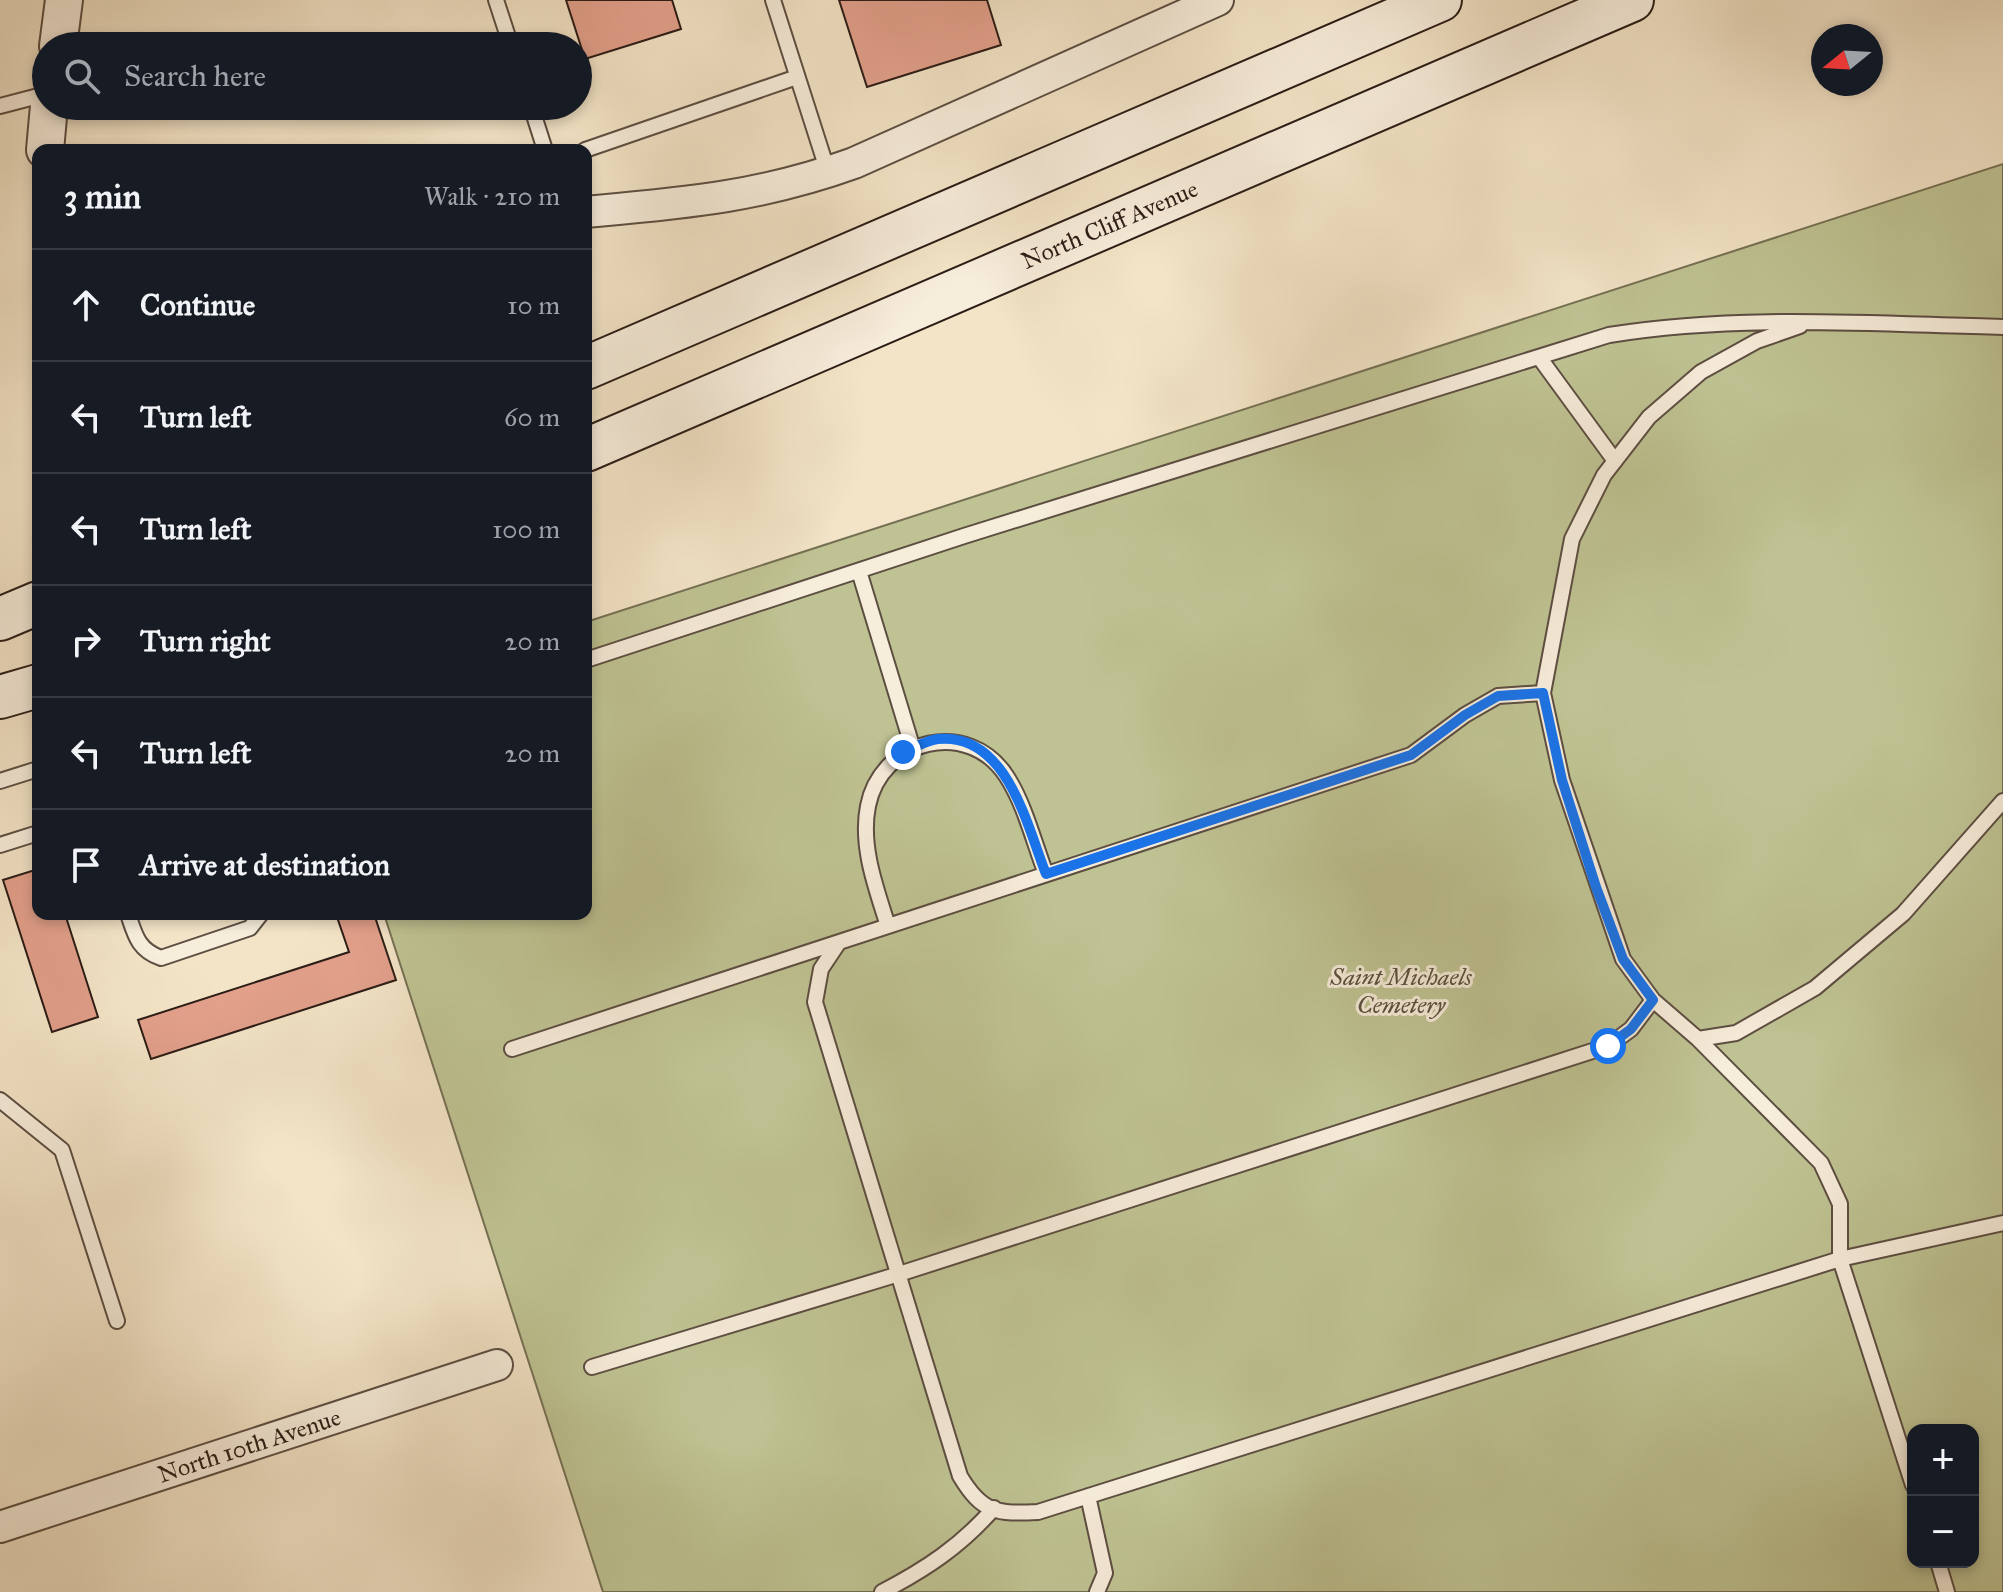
<!DOCTYPE html>
<meta charset="utf-8">
<style>
:root{--surface:#171b24;--page:#20242c;--text:#f1f3f6;--muted:#9ea1a6;--line:#363941}
body{margin:0;font-family:"IM FELL Great Primer",serif;background:var(--page);color:var(--text)}
.controls{position:absolute;right:24px;bottom:24px;display:grid;overflow:hidden;border-radius:16px;box-shadow:0 4px 12px #0003}
.controls button{width:72px;height:72px;display:grid;place-items:center;padding:0;border:0;border-bottom:2px solid var(--line);background:var(--surface);color:var(--text);font:40px sans-serif}
.compass{position:absolute;left:1811px;top:24px;width:72px;height:72px;border-radius:50%;background:var(--surface);box-shadow:0 4px 12px #0003;rotate:252deg}
.stop{position:absolute;width:24px;height:24px;margin:-18px;border:6px solid #1a73e8;border-radius:50%;background:#fff}
.stop.end{background:#1a73e8;border-color:#fff;box-shadow:0 2px 8px #0008}
.list{margin:0;padding:0;list-style:none}
h2{display:flex;justify-content:space-between;align-items:center;height:104px;margin:0;padding:0 32px;font-size:34px}
h2 small{font-size:26px;font-weight:400;color:var(--muted)}
.list li{display:grid;grid-template-columns:52px 1fr auto;gap:24px;align-items:center;box-sizing:border-box;height:112px;padding:0 32px;border-top:2px solid var(--line)}
.list b{display:block;font-size:30px;white-space:nowrap}
.list em{font-size:26px;font-style:normal;color:var(--muted)}
.icon{flex:none;width:44px;height:44px;fill:none;stroke:currentColor;stroke-width:2;stroke-linecap:round;stroke-linejoin:round}
.map{position:relative;flex:none;width:2003px;height:1592px;overflow:hidden}
.search{position:absolute;background:var(--surface);box-shadow:0 4px 12px #0003;left:32px;top:32px;width:560px;height:88px;display:flex;align-items:center;gap:20px;box-sizing:border-box;padding:0 28px;border-radius:44px;color:var(--muted);font-size:30px}
.panel{position:absolute;background:var(--surface);box-shadow:0 4px 12px #0003;left:32px;top:144px;width:560px;height:776px;border-radius:16px}
.map>svg:first-child{display:block}
.green{fill:#bfc393;stroke:#757054;stroke-width:2;fill-rule:evenodd}
.building{fill:#e2a08b;stroke:#2b1c16;stroke-width:2}
.lines{fill:none;stroke-linecap:round;stroke-linejoin:round}
.service-casing{stroke:#5d4e42;stroke-width:18}
.minor-casing{stroke:#5d4e42;stroke-width:34}
.tertiary-casing{stroke:#5d4e42;stroke-width:40}
.secondary-casing{stroke:#2b1c16;stroke-width:46}
.service{stroke:#f7eddb;stroke-width:14}
.minor{stroke:#f7eddb;stroke-width:30}
.tertiary{stroke:#f7eddb;stroke-width:36}
.secondary{stroke:#f7eddb;stroke-width:42}
.route{stroke:#1a73e8;stroke-width:10}
.labels{text-anchor:middle;dominant-baseline:central;stroke-width:6;stroke-linejoin:round;paint-order:stroke}
.street-label{font-size:24px;fill:#2b1c16;stroke:#f7eddb}
.park-label{font-size:24px;font-style:italic;fill:#574e3c;stroke:#f7eddb}
</style>
<div class="map">
<svg width="2003" height="1592" viewBox="0 0 2003 1592">
<rect width="100%" height="100%" fill="#f3e4c7"/>
<filter id="stains"><feTurbulence type="fractalNoise" baseFrequency=".0025" numOctaves="4"/><feColorMatrix values="0 0 0 0 .2 0 0 0 0 .09 0 0 0 0 .02 0 0 0 .5 -.17"/></filter>
<radialGradient id="worn" r=".72"><stop offset=".6" stop-color="#630" stop-opacity="0"/><stop offset="1" stop-color="#630" stop-opacity=".3"/></radialGradient>
<path class="green" d="M2003,164V1592H603L384,914H586V622ZM1913,1430H1973V1562H1913Z"/>
<path class="building" d="M566,0H672L681,29L585,59Z
M839,0H987L1001,45L867,87Z
M38,869V914H65L98,1017L52,1032L3,880Z
M336,914H374L396,980L151,1059L138,1020L349,952Z"/>
<g class="lines">
<g class="service-casing">
<path id="service" d="M496,0L511,46
M773,0L828,172
M0,106L46,94
M531,106L545,150
M585,150L797,77
M1800,326L1757,341L1701,372L1649,417L1604,475L1572,539L1543,693L1562,780L1623,959L1653,1000L1698,1039L1736,1033L1815,988L1903,914L2003,801
M1539,357L1615,461
M859,571L913,749
M586,660L964,536L1609,335C1739,314 1871,324 2003,327
M0,781L38,769
M0,845L38,833
M128,914C135,935 138,950 161,958L250,928L261,914
M888,926C876,888 860,846 868,806C881,739 969,717 1007,777C1025,805 1034,843 1046,874
M839,942L821,969L815,1002L960,1476C982,1513 997,1514 1038,1512L1840,1259L2003,1223
M1698,1039L1821,1163L1840,1204V1259L1913,1485
M512,1049L1411,755L1465,715L1498,696L1543,693
M0,1100L62,1150L117,1321
M592,1367L899,1274L1608,1046L1631,1029L1653,1000
M1088,1496L1105,1573L1097,1592
M1938,1562L1947,1592
M882,1592C926,1569 961,1546 994,1508"/>
</g>
<g class="minor-casing">
<g id="minor">
<path d="M586,212C684,203 760,197 854,163L1218,0"/>
<path id="s1" d="M0,1527L497,1365"/>
</g>
</g>
<g class="tertiary-casing">
<path id="tertiary" d="M58,46L64,0
M45,150L49,106"/>
</g>
<g class="secondary-casing">
<g id="secondary">
<path d="M586,368L1440,0"/>
<path id="s2" d="M586,450L1632,0"/>
<path d="M0,619L38,603"/>
<path d="M0,697L38,686"/>
</g>
</g>
<use href="#service" class="service"/>
<use href="#minor" class="minor"/>
<use href="#tertiary" class="tertiary"/>
<use href="#secondary" class="secondary"/>
</g>
<g class="lines">
<path class="route" d="M903,752C914,748 927,740 938,739C1007,732 1027,826 1046,874L1411,755L1465,715L1498,696L1543,693L1562,780L1596,887L1623,959L1653,1000L1631,1029L1608,1046"/>
</g>
<g class="labels">
<g class="street-label">
<text stroke="none"><textPath href="#s2" startOffset="570">North Cliff Avenue</textPath></text>
<text stroke="none"><textPath href="#s1" startOffset="262">North 10th Avenue</textPath></text>
</g>
<g class="park-label">
<text x="1401" y="977">Saint Michaels<tspan x="1401" dy="28">Cemetery</tspan></text>
</g>
</g>
<rect width="100%" height="100%" filter="url(#stains)"/>
<rect width="100%" height="100%" fill="url(#worn)"/>
</svg>
<div class="controls">
<button>+</button>
<button>−</button>
</div>
<svg class="compass" viewBox="-18 -18 36 36"><path d="M0-13l5 13h-10z" fill="#e53935"/><path d="M0 13l5-13h-10z" fill="#9ea1a6"/></svg>
<div class="stop" style="left:1608px;top:1046px"></div>
<div class="stop end" style="left:903px;top:752px"></div>
<div class="search"><svg class="icon" aria-label="search" viewBox="0 0 24 24"><circle cx="10" cy="10" r="6"/><path d="M15 15l6 6"/></svg>Search here</div>
<section class="panel">
<h2>3 min<small>Walk · 210 m</small></h2>
<ul class="list">
<li><svg class="icon" aria-label="ahead" viewBox="0 0 24 24"><path d="M12 20V5M6 11l6-6 6 6"/></svg><div><b>Continue</b></div><em>10 m</em></li>
<li><svg class="icon" aria-label="left" viewBox="0 0 24 24"><path d="M17 20v-9H6M10 6l-5 5 5 5"/></svg><div><b>Turn left</b></div><em>60 m</em></li>
<li><svg class="icon" aria-label="left" viewBox="0 0 24 24"><path d="M17 20v-9H6M10 6l-5 5 5 5"/></svg><div><b>Turn left</b></div><em>100 m</em></li>
<li><svg class="icon" aria-label="right" viewBox="0 0 24 24"><path d="M7 20v-9h11M14 6l5 5-5 5"/></svg><div><b>Turn right</b></div><em>20 m</em></li>
<li><svg class="icon" aria-label="left" viewBox="0 0 24 24"><path d="M17 20v-9H6M10 6l-5 5 5 5"/></svg><div><b>Turn left</b></div><em>20 m</em></li>
<li><svg class="icon" aria-label="arrive" viewBox="0 0 24 24"><path d="M6 21V4h12l-3 4 3 4H6"/></svg><div><b>Arrive at destination</b></div></li>
</ul>
</section>
</div>
